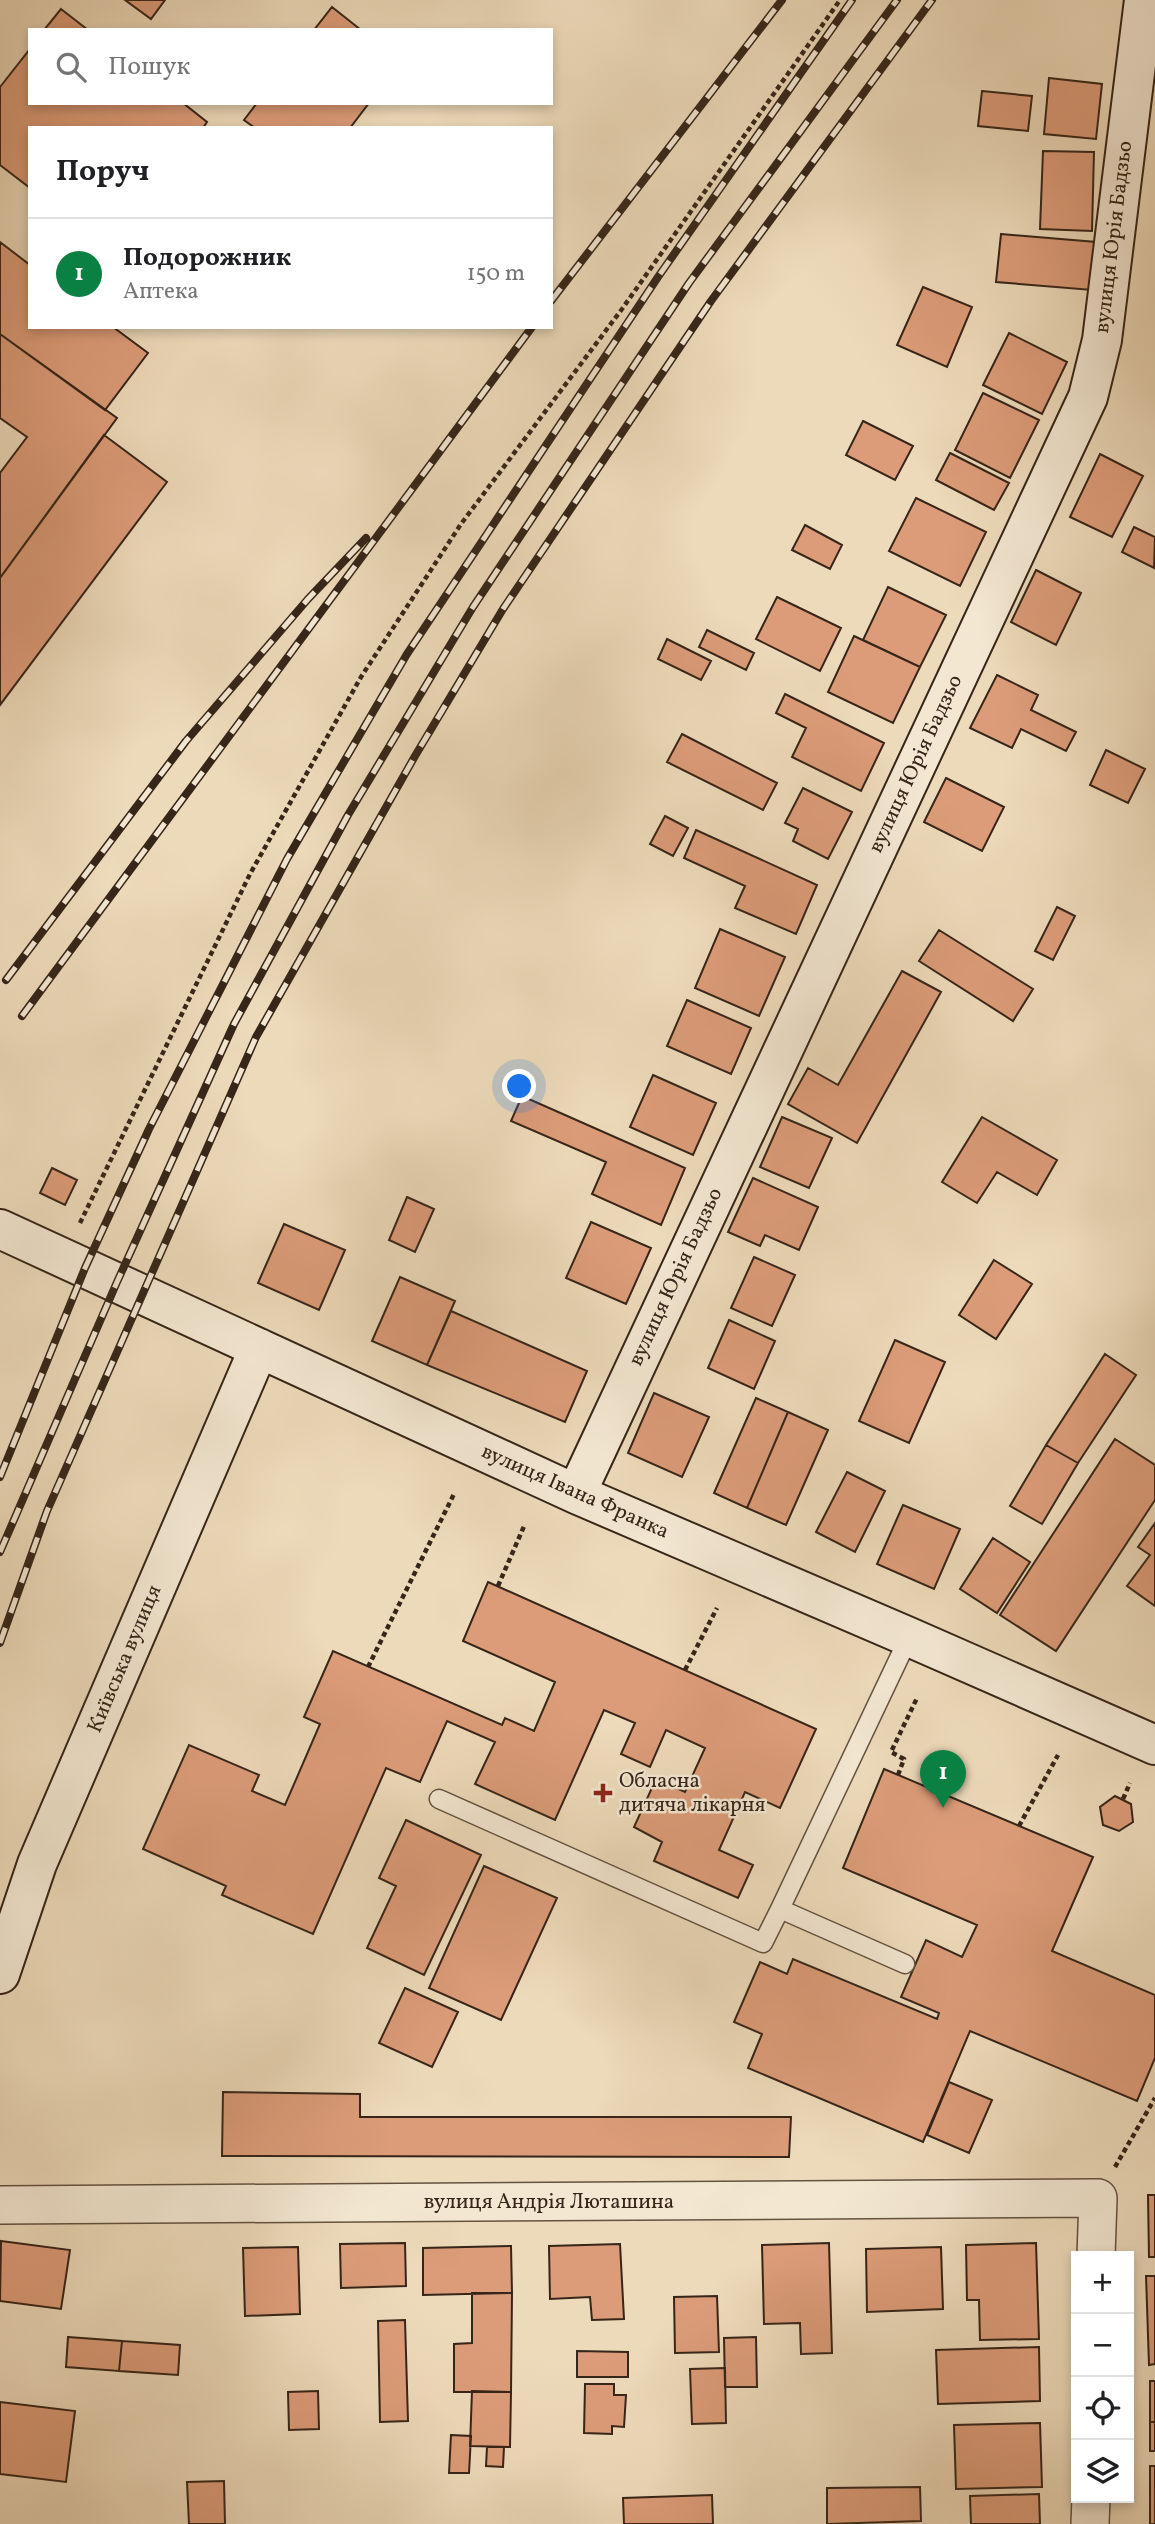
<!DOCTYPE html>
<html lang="uk">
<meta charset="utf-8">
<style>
:root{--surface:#fff;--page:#f6f6f6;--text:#202124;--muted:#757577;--line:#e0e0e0;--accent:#0b8043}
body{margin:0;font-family:Vollkorn,serif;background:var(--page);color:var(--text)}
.controls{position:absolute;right:21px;bottom:21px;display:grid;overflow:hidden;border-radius:0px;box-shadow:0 4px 10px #0003}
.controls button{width:63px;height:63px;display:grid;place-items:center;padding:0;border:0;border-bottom:2px solid var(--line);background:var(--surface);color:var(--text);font:35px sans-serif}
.you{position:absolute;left:520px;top:1087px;width:24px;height:24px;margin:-18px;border:5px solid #fff;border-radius:50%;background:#1a73e8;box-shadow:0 0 0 10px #1a73e833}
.badge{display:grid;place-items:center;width:46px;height:46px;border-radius:50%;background:var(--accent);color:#fff;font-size:23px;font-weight:700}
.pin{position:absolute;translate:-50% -58px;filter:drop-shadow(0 2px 4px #0008)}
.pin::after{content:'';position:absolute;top:37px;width:24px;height:21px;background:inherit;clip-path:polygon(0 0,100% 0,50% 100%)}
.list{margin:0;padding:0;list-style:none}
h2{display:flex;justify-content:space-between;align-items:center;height:91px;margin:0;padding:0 28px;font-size:30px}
h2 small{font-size:23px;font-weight:400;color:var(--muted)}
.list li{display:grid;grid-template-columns:46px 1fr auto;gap:21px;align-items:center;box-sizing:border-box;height:112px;padding:0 28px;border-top:2px solid var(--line)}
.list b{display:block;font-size:26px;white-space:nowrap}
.list p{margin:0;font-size:23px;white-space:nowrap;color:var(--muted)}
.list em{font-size:23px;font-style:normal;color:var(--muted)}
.icon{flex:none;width:38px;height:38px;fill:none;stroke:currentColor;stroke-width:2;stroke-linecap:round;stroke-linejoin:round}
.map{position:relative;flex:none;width:1155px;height:2524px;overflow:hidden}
.search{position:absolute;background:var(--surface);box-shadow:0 4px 10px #0003;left:28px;top:28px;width:525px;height:77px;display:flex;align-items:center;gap:18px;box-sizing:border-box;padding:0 24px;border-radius:0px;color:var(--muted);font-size:26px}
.panel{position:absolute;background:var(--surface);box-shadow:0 4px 10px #0003;left:28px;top:126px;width:525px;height:203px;border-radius:0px}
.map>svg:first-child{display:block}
.building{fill:#dc9c79;stroke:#362519;stroke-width:2}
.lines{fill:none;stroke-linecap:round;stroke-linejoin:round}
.lane-casing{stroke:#645241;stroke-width:21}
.street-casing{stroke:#645241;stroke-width:40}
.secondary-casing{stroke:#362519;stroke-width:42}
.path{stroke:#362519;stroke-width:4.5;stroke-dasharray:5 3.5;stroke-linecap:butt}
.lane{stroke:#f3e7d2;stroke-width:18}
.street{stroke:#f3e7d2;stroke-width:37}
.secondary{stroke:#f3e7d2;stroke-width:38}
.rail-casing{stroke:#362519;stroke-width:8}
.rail{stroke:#f3e7d2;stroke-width:5;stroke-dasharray:16;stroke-linecap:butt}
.poi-dot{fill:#8f2418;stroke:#f3e7d2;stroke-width:2.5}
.labels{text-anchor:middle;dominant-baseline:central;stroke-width:5;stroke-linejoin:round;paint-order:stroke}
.street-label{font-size:21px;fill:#362519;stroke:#f3e7d2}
.poi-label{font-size:21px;fill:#362519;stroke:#f3e7d2;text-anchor:start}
</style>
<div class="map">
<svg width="1155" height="2524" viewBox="0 0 1155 2524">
<rect width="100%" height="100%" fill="#eddaba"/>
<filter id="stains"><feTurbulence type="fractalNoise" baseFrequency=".00286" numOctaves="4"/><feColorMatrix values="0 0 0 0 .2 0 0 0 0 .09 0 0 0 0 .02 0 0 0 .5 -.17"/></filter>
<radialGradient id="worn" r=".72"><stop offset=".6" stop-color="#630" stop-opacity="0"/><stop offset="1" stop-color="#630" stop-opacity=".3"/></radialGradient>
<path class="building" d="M125,0H165L151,19Z
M332,7L361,30H314Z
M61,9L88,30H44Z
M30,49V103H183L207,122L203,128H30V188L0,165V87Z
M1049,78L1102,84L1096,139L1044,134Z
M982,91L1032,96L1028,131L978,126Z
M257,103H369L350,128H255L244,120Z
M1043,151L1094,152L1092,231L1040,229Z
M1001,234L1096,242L1092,290L996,282Z
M0,242L30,265V327H113L148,353L105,410L0,334Z
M923,287L972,307L947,367L897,345Z
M1009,333L1067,362L1042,414L983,385Z
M0,334L117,418L0,578V473L27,437L0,418Z
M983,393L1039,420L1010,478L955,450Z
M863,421L913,446L895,480L846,455Z
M104,435L167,482L0,705V578Z
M950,453L1009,483L994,510L936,480Z
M1100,454L1143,476L1112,537L1070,517Z
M916,498L986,532L960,586L889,551Z
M805,525L842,545L830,569L792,550Z
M1134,527L1155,537L1154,568L1122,552Z
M1036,570L1081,593L1056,645L1011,622Z
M888,587L946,615L920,667L863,640Z
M777,597L841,628L820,671L756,639Z
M707,630L754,653L746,670L699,647Z
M854,636L920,667L893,723L828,692Z
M667,639L711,661L701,680L658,659Z
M997,675L1038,695L1031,710L1076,732L1066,751L1021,729L1012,748L970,728Z
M785,694L884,743L861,791L792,757L806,728L776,713Z
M682,734L777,783L763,810L667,762Z
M1106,750L1145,769L1128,803L1090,785Z
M946,778L1004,807L982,851L924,822Z
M803,788L852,812L828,859L793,841L798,829L785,823Z
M665,816L688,828L673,856L650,844Z
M696,830L817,885L796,934L735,908L745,886L684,858Z
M1057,907L1075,916L1053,960L1035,951Z
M720,929L785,957L759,1016L695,988Z
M939,930L1033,989L1013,1021L919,961Z
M902,971L941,992L857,1143L788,1104L808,1068L838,1085Z
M687,1000L751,1028L731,1074L667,1046Z
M653,1075L716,1103L693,1155L630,1127Z
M522,1096L685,1168L661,1225L592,1194L606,1162L511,1121Z
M782,1117L832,1138L809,1188L760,1167Z
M982,1117L1057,1160L1037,1195L997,1172L977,1203L942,1182Z
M52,1168L77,1180L65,1205L40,1193Z
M753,1178L818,1207L799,1250L765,1235L760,1246L728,1232Z
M407,1197L434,1209L415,1252L389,1240Z
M591,1222L651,1248L626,1304L566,1278Z
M284,1224L345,1250L319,1310L258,1283Z
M754,1257L795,1275L772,1326L731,1308Z
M994,1260L1032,1284L996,1339L959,1315Z
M400,1277L455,1301L427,1365L372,1341Z
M451,1311L587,1371L565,1422L427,1365Z
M729,1320L775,1341L754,1389L708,1368Z
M895,1340L945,1362L909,1443L859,1421Z
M1105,1354L1136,1375L1078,1463L1046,1445Z
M654,1393L709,1417L682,1477L628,1453Z
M756,1398L788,1412L747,1508L714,1493Z
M788,1412L828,1430L786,1525L747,1508Z
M1115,1439L1155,1465V1500L1056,1651L1000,1615Z
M1046,1445L1078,1463L1042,1524L1010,1506Z
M847,1472L885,1491L855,1552L816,1532Z
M903,1505L960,1529L934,1589L877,1564Z
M1155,1523V1606L1127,1586L1150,1555L1138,1547Z
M993,1538L1030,1562L997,1613L960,1589Z
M488,1582L816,1729L780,1808L745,1792L719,1850L753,1865L738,1898L654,1861L662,1842L634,1827L656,1779L685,1792L705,1748L666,1730L650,1767L621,1754L635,1723L604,1710L555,1820L475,1784L495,1742L447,1721L420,1782L386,1768L313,1934L222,1895L226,1886L143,1849L189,1745L259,1775L252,1791L285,1805L320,1724L304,1717L333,1651L502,1725L505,1718L534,1731L555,1682L463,1641Z
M884,1769L1093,1857L1052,1951L1155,1995V2058L1137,2101L970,2031L923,2142L748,2068L762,2034L734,2022L760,1962L787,1974L793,1959L937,2019L939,2013L901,1997L926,1940L962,1957L977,1925L843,1868Z
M1115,1796L1131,1804L1133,1822L1119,1831L1103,1825L1100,1807Z
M406,1820L481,1855L424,1975L367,1948L396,1886L379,1878Z
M484,1866L557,1898L501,2020L429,1988Z
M405,1988L458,2012L432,2067L379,2043Z
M949,2082L992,2100L969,2153L927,2135Z
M223,2092L360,2094V2117H791L789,2157L222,2156Z
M1148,2195H1155V2257H1149Z
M1,2241L70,2250L61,2309L0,2301Z
M405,2243L406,2286L341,2288L340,2244Z
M829,2243L832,2353L801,2354L800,2323L764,2324L762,2245Z
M1036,2243L1039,2339L980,2340L979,2300H967L966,2245Z
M620,2244L624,2319L592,2320L590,2297L550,2299L549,2246Z
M511,2246L512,2293L423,2295V2248Z
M298,2247L300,2314L245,2316L243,2248Z
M941,2247L943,2309L867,2312L866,2249Z
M1146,2276H1155V2364L1149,2365Z
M472,2293H512L511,2392H454V2344L472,2343Z
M717,2296L719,2352L675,2353L674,2297Z
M405,2320L408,2421L380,2422L378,2321Z
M68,2337L122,2341L119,2371L66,2367Z
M756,2337L757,2387H725L724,2338Z
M122,2341L180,2345L178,2375L119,2371Z
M1039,2347L1040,2401L938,2404L936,2350Z
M577,2351L628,2352V2377H577Z
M725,2368L726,2423L692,2424L690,2369Z
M1150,2381H1155V2422H1150Z
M585,2384H614V2395H626L624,2427L612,2426V2434L584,2433Z
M318,2391L319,2429L289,2430L288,2392Z
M472,2391L511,2392L510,2447L470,2446Z
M0,2402L75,2411L66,2482L0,2474Z
M1150,2422H1155V2451H1150Z
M1040,2423L1042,2487L956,2489L954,2425Z
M451,2435L471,2436L469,2473H449Z
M487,2447H504L503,2467L486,2466Z
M1150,2466H1155V2524H1150Z
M224,2481L225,2524H189L187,2482Z
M920,2487L921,2521L827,2524V2488Z
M1039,2494L1040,2524H971L970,2496Z
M712,2495L713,2524H624L623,2498Z"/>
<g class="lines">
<g class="lane-casing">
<path id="lane" d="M439,1799L763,1943L780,1909L905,1964
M780,1909L909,1637"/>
</g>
<g class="street-casing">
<path id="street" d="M0,2205L1098,2198L1096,2256
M1090,2524L1091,2498"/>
</g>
<g class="secondary-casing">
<path id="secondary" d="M0,1229L576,1494L909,1637L1155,1745
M576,1494L1088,397L1102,340L1144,0
M0,1974L37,1864L259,1348"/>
</g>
<path class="path" d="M80,1223L250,874L361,677L461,524L622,309L840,0
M498,1586L525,1524
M368,1667L455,1492
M685,1670L717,1608
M898,1775L904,1759L891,1752L917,1698
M1123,1799L1130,1783
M1019,1826L1058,1755
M1115,2167L1155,2098"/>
<use href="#lane" class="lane"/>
<use href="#street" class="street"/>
<use href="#secondary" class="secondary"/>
<g class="rail-casing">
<path id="rail" d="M551,301L782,0
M6,980L186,741L308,599L366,538
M22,1016L532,327
M0,1477L85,1268L149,1129L287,859L407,654L658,277L852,0
M0,1552L117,1282L234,1024L348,815L473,607L689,283L897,0
M0,1643L47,1511L256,1037L415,756L503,609L711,301L932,0"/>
</g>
<use href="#rail" class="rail"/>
</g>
<path class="poi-dot" d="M599.5 1782.5h7v7h7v7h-7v7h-7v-7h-7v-7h7z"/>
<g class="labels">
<g class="street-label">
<text transform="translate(1114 237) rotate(-83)">вулиця Юрія Бадзьо</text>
<text transform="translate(916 764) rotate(-65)">вулиця Юрія Бадзьо</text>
<text transform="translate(676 1277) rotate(-65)">вулиця Юрія Бадзьо</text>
<text transform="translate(575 1492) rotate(24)">вулиця Івана Франка</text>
<text transform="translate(125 1659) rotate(-67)">Київська вулиця</text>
<text x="549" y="2202">вулиця Андрія Люташина</text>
</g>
<g class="poi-label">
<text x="619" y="1781">Обласна<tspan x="619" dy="24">дитяча лікарня</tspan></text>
</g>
</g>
<rect width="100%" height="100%" filter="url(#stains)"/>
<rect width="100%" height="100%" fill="url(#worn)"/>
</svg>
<div class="controls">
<button>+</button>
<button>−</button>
<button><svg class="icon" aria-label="locate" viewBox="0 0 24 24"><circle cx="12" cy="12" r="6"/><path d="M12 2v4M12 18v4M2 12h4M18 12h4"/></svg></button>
<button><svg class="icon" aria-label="layers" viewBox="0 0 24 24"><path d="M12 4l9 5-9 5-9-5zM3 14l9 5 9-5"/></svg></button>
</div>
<div class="you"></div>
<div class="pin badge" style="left:943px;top:1808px">1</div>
<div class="search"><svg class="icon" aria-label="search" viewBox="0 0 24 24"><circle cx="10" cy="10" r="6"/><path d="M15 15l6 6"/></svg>Пошук</div>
<section class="panel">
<h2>Поруч<small></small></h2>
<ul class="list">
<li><span class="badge">1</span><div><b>Подорожник</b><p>Аптека</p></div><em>150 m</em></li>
</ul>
</section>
</div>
